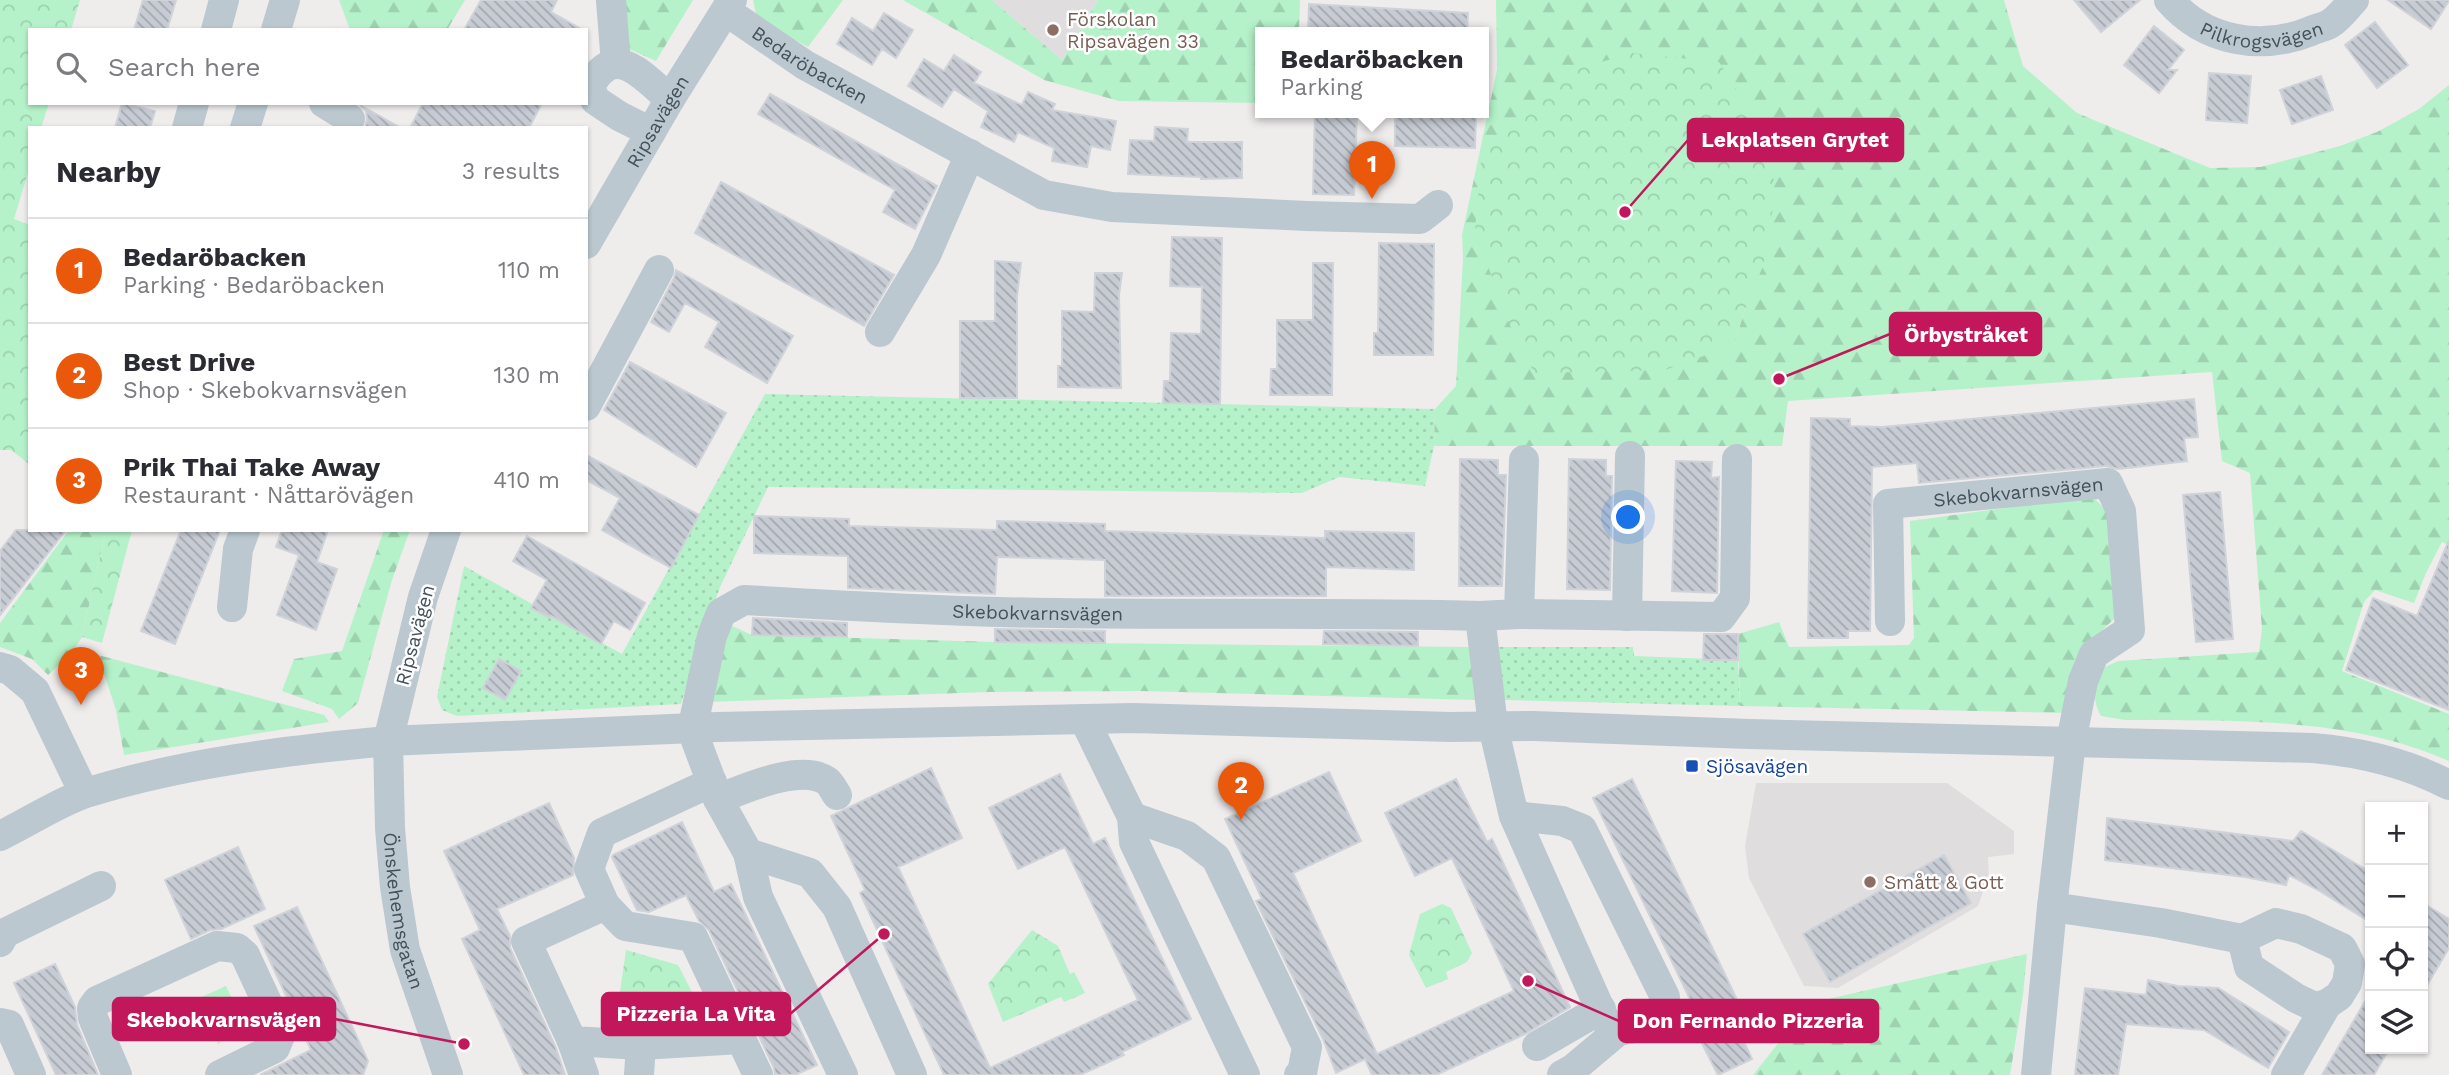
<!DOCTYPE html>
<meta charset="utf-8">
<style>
:root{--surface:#fff;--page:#f7f7f7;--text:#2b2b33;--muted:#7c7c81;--line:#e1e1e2;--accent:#ea580c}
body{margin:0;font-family:"Work Sans",sans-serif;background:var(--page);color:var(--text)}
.controls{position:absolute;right:21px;bottom:21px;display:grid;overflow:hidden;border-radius:0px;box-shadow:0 2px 5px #0004}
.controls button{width:63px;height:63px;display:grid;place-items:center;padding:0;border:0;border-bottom:2px solid var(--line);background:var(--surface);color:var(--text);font:35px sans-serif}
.you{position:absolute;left:1629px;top:518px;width:24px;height:24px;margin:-18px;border:5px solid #fff;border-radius:50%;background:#1a73e8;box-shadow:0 0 0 10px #1a73e833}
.badge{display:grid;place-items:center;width:46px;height:46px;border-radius:50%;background:var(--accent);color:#fff;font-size:23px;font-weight:700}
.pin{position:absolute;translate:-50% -58px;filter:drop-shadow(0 2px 4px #0008)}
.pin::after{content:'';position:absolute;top:37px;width:24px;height:21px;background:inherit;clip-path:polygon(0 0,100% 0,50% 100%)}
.popup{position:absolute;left:1255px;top:27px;width:234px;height:91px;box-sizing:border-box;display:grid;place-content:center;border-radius:0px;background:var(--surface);filter:drop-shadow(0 2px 5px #0005);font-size:23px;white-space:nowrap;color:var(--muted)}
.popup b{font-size:26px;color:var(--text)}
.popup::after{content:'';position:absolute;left:50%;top:100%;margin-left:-14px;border:14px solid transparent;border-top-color:var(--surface)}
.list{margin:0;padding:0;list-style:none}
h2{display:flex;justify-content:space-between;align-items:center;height:91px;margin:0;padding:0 28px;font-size:30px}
h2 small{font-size:23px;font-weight:400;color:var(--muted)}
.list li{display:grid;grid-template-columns:46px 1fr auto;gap:21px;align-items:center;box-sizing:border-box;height:105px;padding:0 28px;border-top:2px solid var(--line)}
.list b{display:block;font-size:26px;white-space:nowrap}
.list p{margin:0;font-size:23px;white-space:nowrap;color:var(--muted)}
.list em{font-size:23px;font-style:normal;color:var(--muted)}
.icon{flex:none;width:38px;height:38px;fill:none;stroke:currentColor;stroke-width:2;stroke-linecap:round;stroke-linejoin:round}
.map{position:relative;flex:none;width:2449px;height:1075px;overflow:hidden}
.search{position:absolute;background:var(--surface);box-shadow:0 2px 5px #0004;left:28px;top:28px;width:560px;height:77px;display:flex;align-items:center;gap:18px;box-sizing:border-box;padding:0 24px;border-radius:0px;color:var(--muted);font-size:26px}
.panel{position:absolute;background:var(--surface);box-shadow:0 2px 5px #0004;left:28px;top:126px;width:560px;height:406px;border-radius:0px}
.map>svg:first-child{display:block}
.education{fill:#e0ddde}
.grass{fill:url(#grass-dots)}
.forest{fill:url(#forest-firs);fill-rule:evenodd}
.park{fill:url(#park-crowns)}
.building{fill:url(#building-back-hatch);stroke:#cfd3d9;stroke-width:2}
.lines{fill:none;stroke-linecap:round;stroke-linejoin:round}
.minor{stroke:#bbc8d0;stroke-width:30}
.education-dot{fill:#8d6e63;stroke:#fff;stroke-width:2.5}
.transit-dot{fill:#1a4fb4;stroke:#fff;stroke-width:2.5}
.labels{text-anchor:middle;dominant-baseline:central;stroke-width:5;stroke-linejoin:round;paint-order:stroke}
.education-label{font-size:19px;fill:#785e54;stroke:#fff;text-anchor:start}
.street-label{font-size:19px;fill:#43515b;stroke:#fff}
.transit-label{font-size:19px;fill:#164399;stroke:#fff;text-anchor:start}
.leader{fill:none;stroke:#c2185b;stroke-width:2.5}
.callout-dot{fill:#c2185b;stroke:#fff;stroke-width:2.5}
.callout{fill:#c2185b;stroke:#c2185b;stroke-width:2.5}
.callout-label{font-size:21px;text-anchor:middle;font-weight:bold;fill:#fff}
</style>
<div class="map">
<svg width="2449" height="1075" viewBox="0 0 2449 1075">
<defs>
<pattern id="grass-dots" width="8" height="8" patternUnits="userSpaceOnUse" patternTransform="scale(1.75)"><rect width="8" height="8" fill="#b5f2c9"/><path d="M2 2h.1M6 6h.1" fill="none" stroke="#9dd1af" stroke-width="1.8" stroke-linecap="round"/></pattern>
<pattern id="forest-firs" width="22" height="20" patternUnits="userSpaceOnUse" patternTransform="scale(1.75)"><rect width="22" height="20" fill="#b5f2c9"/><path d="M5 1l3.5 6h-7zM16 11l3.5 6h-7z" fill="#9dd1af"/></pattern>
<pattern id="park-crowns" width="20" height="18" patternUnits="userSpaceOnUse" patternTransform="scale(1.75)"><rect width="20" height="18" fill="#b5f2c9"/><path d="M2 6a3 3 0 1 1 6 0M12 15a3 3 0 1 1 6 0" fill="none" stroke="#9dd1af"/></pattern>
<pattern id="building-back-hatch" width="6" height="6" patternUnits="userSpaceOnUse" patternTransform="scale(1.75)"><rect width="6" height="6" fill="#c7cbd3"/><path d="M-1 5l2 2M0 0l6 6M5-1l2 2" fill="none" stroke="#a3a7ae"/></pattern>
</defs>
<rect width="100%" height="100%" fill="#efecec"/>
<path class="education" d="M992,0H1098L1062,60Z
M1756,783H1947L2014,831V854L1988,857L1989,886L1983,892L1978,906L1838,988L1804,986L1749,878L1745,846Z"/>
<path class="grass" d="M765,394L1435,409L1434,446L1425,486L1339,477L1302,493L768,487L720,587L699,644L681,704L457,716L442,710L437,697L464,566L622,654Z
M1496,647H1633L1634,656L1738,660L1740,706L1502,700Z"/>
<path class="forest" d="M339,0H465L447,30H350Z
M621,0H693L656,61L620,45Z
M753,0H843L808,47L757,19Z
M903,0H992L1062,60L1098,0H1300L1299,33H1260V103L1119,101L1044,80Z
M1496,0H2004L2023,66L2077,113L2210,168L2261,167L2340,146L2377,132L2419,109L2449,85V545L2442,542L2426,573L2414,603L2375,590L2364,602L2342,671L2449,714V761C2348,716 2233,721 2125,720L2101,716C2091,698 2095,687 2103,668L2118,661L2259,652L2262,629L2250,473L2222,461L2212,372L1788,401L1782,446H1434L1435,409L1456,386L1463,258L1462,235L1497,70ZM1719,63L1745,309L1734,345Z
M2092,496L2111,515L2118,615L2085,647L2070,713L1740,706L1738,634L1779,622L1789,647L1909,645L1914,638L1910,521Z
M69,530H106L82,637L72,652L48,675L32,659L0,647V623Z
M384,530H410L392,580L358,703L339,719L332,709L282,691L294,659L342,651Z
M728,624L752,635L995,642L1472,647L1477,700L1140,691L989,692L708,702Z
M98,655L324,715L329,722L124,755L116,710Z
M2027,954L2023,995L2010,1075H1753L1780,1041L1797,1006Z"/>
<path class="park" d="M0,0H80L71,30H30V103H49L41,128H30V166L14,219L30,225L29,464L11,450H0Z
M1632,53L1719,62L1771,144L1775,195L1763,266L1745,309L1734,345L1665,370L1534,373L1507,319L1475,230L1482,149L1567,72Z
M106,530H132L102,643L82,637Z
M1442,904L1451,908L1472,953L1467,962L1446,972L1448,979L1426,988L1409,955L1420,914Z
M1032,930L1058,946L1070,974L1074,972L1085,993L1064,1002L1061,997L1003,1022L988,984Z
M626,950L678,965L707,1021L616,1019Z
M226,986L242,1019L240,1033L218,1044L197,999Z"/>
<path class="building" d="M143,0H176L167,30H134Z
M481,0H557L551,12L583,30H464Z
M2074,0H2140L2101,32Z
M2388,0H2449V1L2431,29Z
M1309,4L1468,13L1467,33H1308Z
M884,13L913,30L896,58L882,49L872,65L837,44L852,18L873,31Z
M2375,22L2408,65L2377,88L2345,45Z
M2154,26L2184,50L2168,70H2177L2159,93L2124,65Z
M954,55L981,72L974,83L1022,105L1028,92L1055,104L1052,110L1116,121L1110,150L1091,146L1087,167L1052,161L1054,148L1018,132L1014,142L981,127L988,111L954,89L942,107L908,86L924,59L944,71Z
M2209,73L2251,76L2247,123L2206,120Z
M2321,76L2333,110L2292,124L2280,90Z
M770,94L937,186L915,229L883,212L895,190L758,114Z
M122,103L155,111L150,128H115Z
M423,103H542L529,128H410Z
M360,105L401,128H365L367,119L366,111Z
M1315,113H1357L1354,195L1313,194Z
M1395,113H1476L1475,148L1395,146Z
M1155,127L1188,129L1187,142H1242V178L1201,179V177L1128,174L1130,140L1154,141Z
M721,182L894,275L864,326L695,233Z
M1172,237L1222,238L1220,404L1163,403L1164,381H1170L1171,333L1201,334L1202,287L1170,286Z
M1379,243L1434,244L1433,355H1374V333H1378Z
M995,261L1021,263L1017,296V398H960V321H995Z
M1313,263H1333L1332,395H1270L1271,369H1277V320H1313Z
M676,270L793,336L767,383L705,347L719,322L685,303L669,332L651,322L674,278Z
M1095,273H1122L1119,295L1121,388L1058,387V366H1062V311L1094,312Z
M630,362L726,413L696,467L604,410Z
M2194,399L2198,437L2184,438L2187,461L2118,469L2106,466L1919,483L1917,463L1872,467L1870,631H1848V638H1808L1811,418L1850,419V426L1882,427Z
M586,455L699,515L671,568L602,530L620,498L586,480Z
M1460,459L1498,460V475H1506L1502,586H1459Z
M1569,459L1606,460V476H1612L1610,590L1567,589Z
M1676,461L1712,462L1711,478L1719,477L1717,593L1672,591Z
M2220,492L2233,639L2196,642L2183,495Z
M754,516L849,519V526L997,530V521L1105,524V531L1325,538V531L1414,533V570L1326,567V596H1105V560L997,557L995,594L848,588V556L754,553Z
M16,530H66L0,615V551Z
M181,530H220L175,644L141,631Z
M282,530H328L317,562L337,569L316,630L277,615L299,555L276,547Z
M527,536L645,603L630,630L614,621L601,644L551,616L550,618L531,608L547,580L513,561Z
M2449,540V710L2346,670L2373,598L2417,616Z
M753,618L847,623V637L752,635Z
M995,629L1105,631V643L995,642Z
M1324,631L1418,632V646L1323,644Z
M1704,634H1738V660H1703Z
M499,659L521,671L505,700L483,688Z
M931,768L962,838L898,867L990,1068L1138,1000L1065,847L1018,869L989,808L1060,774L1093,844L1105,838L1191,1019L1122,1052L1124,1055L1080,1075H944L860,893L865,890L831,816Z
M1329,772L1361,841L1293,873L1377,1054L1514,991L1452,858L1415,876L1385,813L1456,779L1487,842L1492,839L1570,1007L1525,1034L1436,1075H1372L1365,1059L1336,1073L1323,1039L1256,901L1262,899L1225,819Z
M1632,779L1740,1006L1730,1011L1752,1059L1718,1075L1693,1026L1701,1022L1593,798Z
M549,803L574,858L573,875L497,909L510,936V948L556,1048L565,1075H524L462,939L480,930L444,851Z
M2107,818L2293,841L2301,831L2370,872V922L2318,890L2289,875L2286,885L2245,877L2105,860Z
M682,822L714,892L731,884L817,1065L795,1075H775L774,1068L709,930L699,921L686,895L649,912L637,910L612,857L613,855Z
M238,847L265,909L221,929L210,930L191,939L165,880Z
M1944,855L1971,903L1830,982L1803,934Z
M2423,903L2449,919V948L2423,992Z
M297,907L368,1061L363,1075H260L311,1050L254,926Z
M55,964L75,1007L77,1025L98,1075H56L14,983Z
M2148,980L2178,986L2218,988L2289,1032L2268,1068L2204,1030L2126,1024L2118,1075H2075L2085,988L2146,995Z
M2370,993V1049H2389L2374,1075H2322Z"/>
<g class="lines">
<g class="minor">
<path d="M611,0L616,64"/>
<path id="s1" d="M2169,0C2205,42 2262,51 2311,31C2317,28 2326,27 2331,23C2340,17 2347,7 2354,0"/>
<path id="s2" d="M726,11L805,65L1044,195L1112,207L1307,216L1420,219L1438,205"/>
<path d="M216,30L224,0"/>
<path d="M276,30L285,0"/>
<path d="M324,103L350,119"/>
<path d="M187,128L194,103"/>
<path d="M245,128L253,103"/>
<path d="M651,132L619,116L595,100L590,86C615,40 643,77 670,99"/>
<path id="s3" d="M586,244L670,99L732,0"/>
<path d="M880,332L926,255L970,154"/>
<path d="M586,406L659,270"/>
<path id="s4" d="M446,530L423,597L388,741L390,828L395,887L405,950L448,1075"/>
<path d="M232,607L238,549L245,530"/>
<path d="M1519,614L1524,460"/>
<path d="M1480,616L1519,614L1721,617L1735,598L1737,459"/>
<path d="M1627,616L1630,456"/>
<path id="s5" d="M1890,621L1888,504L2108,483L2121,511L2130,630L2094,654L2083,681L2071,742L2052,907L2036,1075"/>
<path d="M0,667L10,670L35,691L84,793"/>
<path d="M1084,719L1132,817L1134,842L1245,1075"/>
<path d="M712,782L602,833L589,869L605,905L526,941L572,1041L641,1045L741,1039"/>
<path d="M718,799C744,789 801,763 827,781C831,784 834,791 837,795"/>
<path d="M1132,817L1187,836L1216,858L1307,1047L1302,1073L1299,1075"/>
<path d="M0,836C25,824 61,801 86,793C182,763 289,750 388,741L717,727L1133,718L1451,727L1534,726L1749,734L2313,748C2360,752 2407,763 2449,785"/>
<path d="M748,853L810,873L837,907L912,1075"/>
<path d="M605,905L625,926L693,937L758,1075"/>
<path d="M2052,907L2161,923L2242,939L2276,923L2301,929L2342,948L2350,964L2347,983L2339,996L2327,1004L2315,1007L2296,998L2249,967L2242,939"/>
<path d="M0,942L5,933L101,886"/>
<path d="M0,1023L9,1025L31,1075"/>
<path d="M572,1041L584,1075"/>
<path d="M1537,1046L1601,1009"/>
<path d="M117,1075L93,1018L92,1008L97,1001L217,946L237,948L245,955L278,1026L280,1036L275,1048L220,1075"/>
<path d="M639,1075L641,1045"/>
<path id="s6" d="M843,1075L758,897L748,853L718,799L692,730L712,636L721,613L744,600C848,606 952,612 1056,613C1198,615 1339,612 1480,616L1493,726L1514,816L1605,1020L1618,1031C1631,1029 1652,1026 1660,1014C1663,1010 1664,1001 1665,997L1582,829L1562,821L1514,816"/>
<path d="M1562,1075L1573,1069L1618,1031"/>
<path d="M2286,1075L2327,1004"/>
</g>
</g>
<g class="education-dot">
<circle cx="1053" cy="30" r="7"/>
<circle cx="1870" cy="882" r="7"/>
</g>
<rect class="transit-dot" x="1685" y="759" width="14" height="14" rx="3.5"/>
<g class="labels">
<g class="education-label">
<text x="1067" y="19">Förskolan<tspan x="1067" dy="22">Ripsavägen 33</tspan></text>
<text x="1884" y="882">Smått &amp; Gott</text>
</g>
<g class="street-label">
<text stroke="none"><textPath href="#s1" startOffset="105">Pilkrogsvägen</textPath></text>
<text stroke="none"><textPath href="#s2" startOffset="100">Bedaröbacken</textPath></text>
<text stroke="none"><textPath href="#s3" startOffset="142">Ripsavägen</textPath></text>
<text stroke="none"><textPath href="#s5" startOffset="248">Skebokvarnsvägen</textPath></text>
<text stroke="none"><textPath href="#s6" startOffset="819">Skebokvarnsvägen</textPath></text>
<text transform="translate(415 635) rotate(-75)">Ripsavägen</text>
<text stroke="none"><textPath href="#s4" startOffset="390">Önskehemsgatan</textPath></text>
</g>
<g class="transit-label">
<text x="1706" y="766">Sjösavägen</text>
</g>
</g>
<path class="leader" d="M1625 212L1688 140M1779 379L1890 334M884 934L790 1014M464 1044L335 1019M1528 981L1619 1021"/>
<g class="callout-dot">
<circle cx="1625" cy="212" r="7"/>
<circle cx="1779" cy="379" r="7"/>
<circle cx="884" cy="934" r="7"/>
<circle cx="464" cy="1044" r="7"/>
<circle cx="1528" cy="981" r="7"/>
</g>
<g class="callout">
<rect x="1688" y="119" width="215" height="42" rx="7"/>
<rect x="1890" y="313" width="151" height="42" rx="7"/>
<rect x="602" y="993" width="188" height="42" rx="7"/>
<rect x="113" y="998" width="222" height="42" rx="7"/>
<rect x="1619" y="1000" width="259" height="42" rx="7"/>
</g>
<g class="callout-label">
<text x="1795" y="147">Lekplatsen Grytet</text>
<text x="1966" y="342">Örbystråket</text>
<text x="696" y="1021">Pizzeria La Vita</text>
<text x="224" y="1027">Skebokvarnsvägen</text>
<text x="1748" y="1028">Don Fernando Pizzeria</text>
</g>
</svg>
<div class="controls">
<button>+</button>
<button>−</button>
<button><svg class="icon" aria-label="locate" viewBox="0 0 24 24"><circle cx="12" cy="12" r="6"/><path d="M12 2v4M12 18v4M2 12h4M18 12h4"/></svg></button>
<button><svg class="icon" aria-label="layers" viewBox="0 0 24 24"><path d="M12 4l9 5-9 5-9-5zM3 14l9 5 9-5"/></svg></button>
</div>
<div class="you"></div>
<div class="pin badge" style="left:1372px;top:199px">1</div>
<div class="popup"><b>Bedaröbacken</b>Parking</div>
<div class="pin badge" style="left:1241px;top:820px">2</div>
<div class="pin badge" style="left:81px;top:705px">3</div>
<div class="search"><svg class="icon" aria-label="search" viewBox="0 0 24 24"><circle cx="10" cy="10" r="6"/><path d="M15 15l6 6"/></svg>Search here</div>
<section class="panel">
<h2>Nearby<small>3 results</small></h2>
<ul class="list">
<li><span class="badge">1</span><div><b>Bedaröbacken</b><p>Parking · Bedaröbacken</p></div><em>110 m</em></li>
<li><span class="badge">2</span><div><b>Best Drive</b><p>Shop · Skebokvarnsvägen</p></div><em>130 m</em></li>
<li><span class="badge">3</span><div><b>Prik Thai Take Away</b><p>Restaurant · Nåttarövägen</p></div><em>410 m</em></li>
</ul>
</section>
</div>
